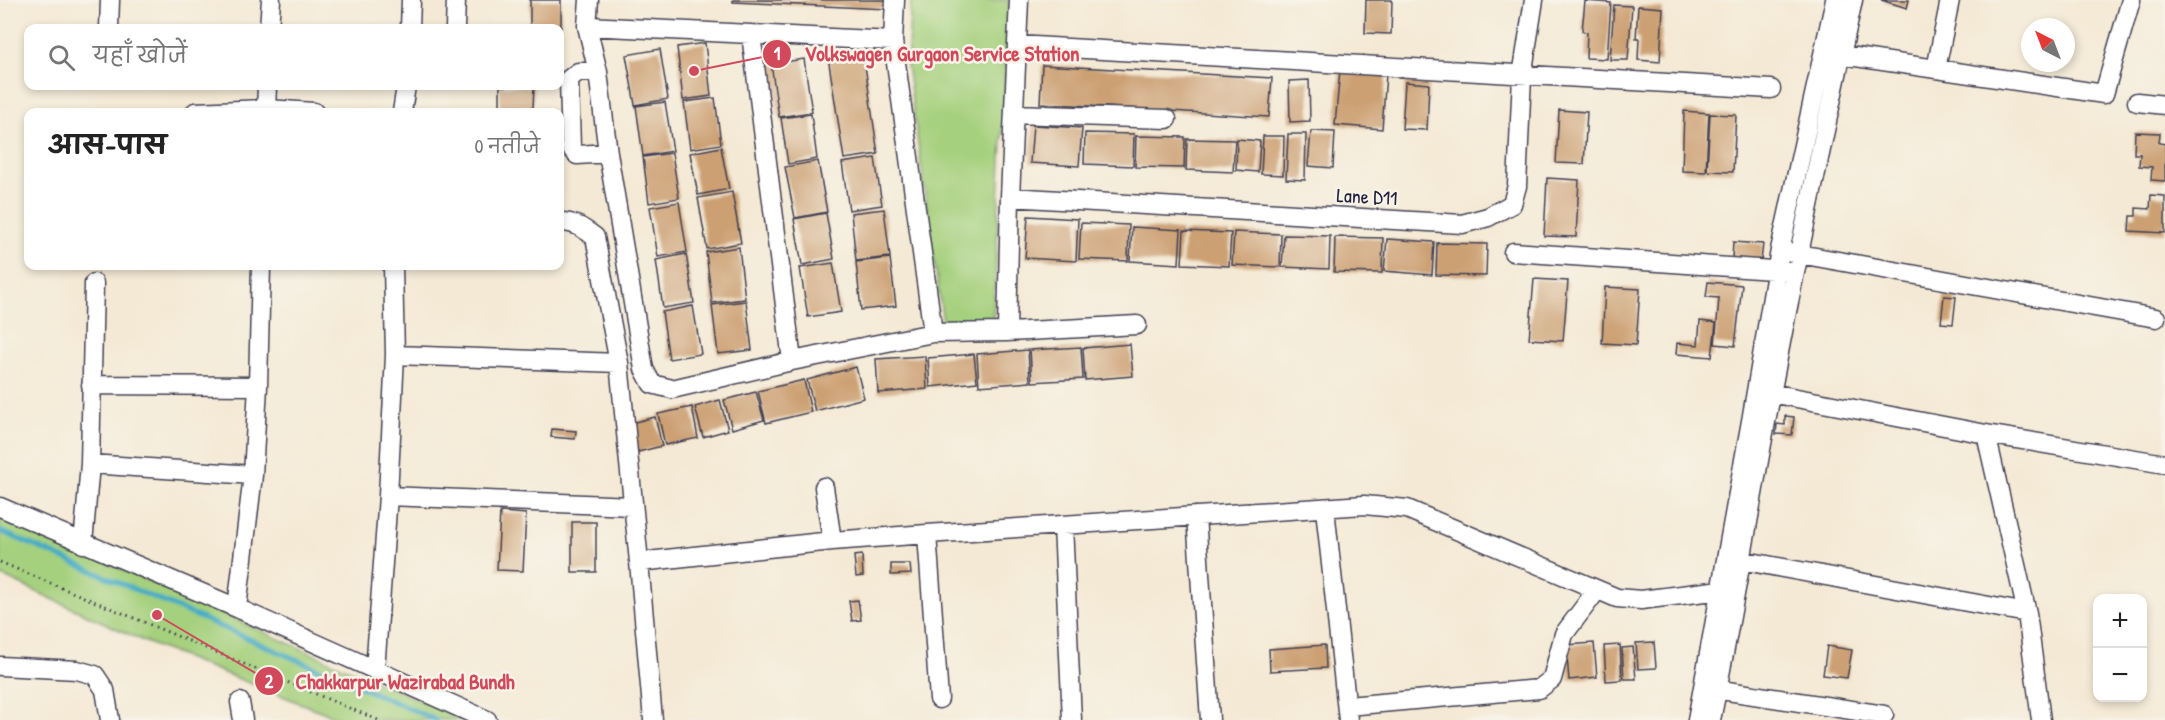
<!DOCTYPE html>
<html lang="hi">
<meta charset="utf-8">
<style>
:root{--surface:#fff;--page:#f2f2f2;--text:#222;--muted:#767676;--line:#e0e0e0}
body{margin:0;font-family:"Patrick Hand","Playpen Sans Deva",sans-serif;background:var(--page);color:var(--text)}
.controls{position:absolute;right:18px;bottom:18px;display:grid;overflow:hidden;border-radius:12px;box-shadow:0 3px 9px #0003}
.controls button{width:54px;height:54px;display:grid;place-items:center;padding:0;border:0;border-bottom:2px solid var(--line);background:var(--surface);color:var(--text);font:30px sans-serif}
.compass{position:absolute;left:2021px;top:18px;width:54px;height:54px;border-radius:50%;background:var(--surface);box-shadow:0 3px 9px #0003;rotate:318deg}
.list{margin:0;padding:0;list-style:none}
h2{display:flex;justify-content:space-between;align-items:center;height:78px;margin:0;padding:0 24px;font-size:26px}
h2 small{font-size:20px;font-weight:400;color:var(--muted)}
.icon{flex:none;width:33px;height:33px;fill:none;stroke:currentColor;stroke-width:2;stroke-linecap:round;stroke-linejoin:round}
.map{position:relative;flex:none;width:2165px;height:720px;overflow:hidden}
.search{position:absolute;background:var(--surface);box-shadow:0 3px 9px #0003;left:24px;top:24px;width:540px;height:66px;display:flex;align-items:center;gap:15px;box-sizing:border-box;padding:0 21px;border-radius:12px;color:var(--muted);font-size:22px}
.panel{position:absolute;background:var(--surface);box-shadow:0 3px 9px #0003;left:24px;top:108px;width:540px;height:162px;border-radius:12px}
.map>svg:first-child{display:block}
.green{fill:#a5d07d;stroke:#64795c;stroke-width:1.5}
.lines{fill:none;stroke-linecap:round;stroke-linejoin:round}
.stream{stroke:#44acc4;stroke-width:5}
.building{fill:#cca073}
.street-casing{stroke:#424052;stroke-width:21}
.path{stroke:#424052;stroke-width:3;stroke-dasharray:1.5 4.5;stroke-linecap:butt}
.street{stroke:#fff;stroke-width:18}
.labels{text-anchor:middle;dominant-baseline:central;stroke-width:5;stroke-linejoin:round;paint-order:stroke}
.street-label{font-size:20px;fill:#22223b;stroke:#f7f3e8}
.leader{fill:none;stroke:#d1495b;stroke-width:2}
.callout-dot{fill:#d1495b;stroke:#f7f3e8;stroke-width:2}
.mark-label{font-size:18px;text-anchor:middle;font-weight:bold;fill:#fff}
.callout-label{font-size:21px;text-anchor:middle;font-weight:bold;fill:#d1495b;stroke:#f7f3e8;stroke-width:5;stroke-linejoin:round;paint-order:stroke}
</style>
<div class="map">
<svg width="2165" height="720" viewBox="0 0 2165 720">
<rect width="100%" height="100%" fill="#f7f3e8"/>
<filter id="ink" filterUnits="userSpaceOnUse"><feTurbulence type="fractalNoise" baseFrequency=".0167" numOctaves="2"/><feDisplacementMap in="SourceGraphic" scale="12" xChannelSelector="R" yChannelSelector="G"/><feConvolveMatrix kernelMatrix="1 2 1 2 8 2 1 2 1" color-interpolation-filters="sRGB"/></filter>
<filter id="wash" filterUnits="userSpaceOnUse"><feTurbulence type="fractalNoise" baseFrequency=".008" numOctaves="4" result="noise"/><feDisplacementMap in="SourceGraphic" scale="24" xChannelSelector="R" yChannelSelector="G"/><feGaussianBlur stdDeviation="1.35" result="paint"/><feColorMatrix in="noise" values="0 0 0 0 0 0 0 0 0 0 0 0 0 0 0 0 0 1.4 0 .05"/><feComposite in="paint" operator="in"/></filter>
<g filter="url(#wash)">
<rect width="100%" height="100%" fill="#f4e9d4"/>
<path class="green" d="M911,0H1009L993,321L943,322L907,65Z
M0,515C156,583 310,655 467,720H343L148,643L0,575Z"/>
<g class="lines">
<path class="stream" d="M0,531L436,720"/>
</g>
<g id="blocks">
<path class="building" d="M530,0H561V28H530Z
M733,0H888V9L733,2Z
M1366,0H1392L1391,34L1365,33Z
M1881,0H1909L1907,8Z
M1585,1L1611,3L1607,59L1586,58L1587,32L1582,31Z
M1614,5L1632,6L1628,60H1610Z
M1638,6L1663,8L1660,62L1638,60L1639,38H1636Z
M705,43L711,96L683,100L677,47Z
M660,49L668,99L635,105L626,55Z
M863,52L878,154L844,159L828,57Z
M804,59L812,112L779,117L771,64Z
M1042,65L1272,78L1269,117L1040,103Z
M1340,70L1386,74L1382,129L1335,125Z
M1309,80L1310,121L1290,122L1289,81Z
M1405,82L1429,84L1427,130L1402,129Z
M500,86H534L533,108H500Z
M715,98L721,144L690,149L684,102Z
M665,102L673,151L643,156L636,106Z
M1559,110L1587,112L1584,164L1556,163Z
M1684,111L1709,113L1706,172L1682,171Z
M811,114L817,159L788,164L781,118Z
M1710,114L1736,115L1733,172L1707,171Z
M1033,125L1082,128L1079,166L1030,163Z
M1311,131L1335,132L1333,168L1308,166Z
M2135,132L2160,133L2159,143L2165,144V181L2151,180L2152,167L2139,166L2140,154H2134Z
M1085,133L1134,134L1133,166L1084,164Z
M1288,134H1306L1305,180L1286,179Z
M1136,136L1185,137L1184,168L1135,167Z
M1263,136H1284L1283,175L1261,174Z
M1187,139L1235,140L1233,172L1186,170Z
M1237,139L1260,141L1258,172L1236,170Z
M721,147L729,189L698,195L690,153Z
M672,153L679,198L649,203L643,157Z
M875,158L882,205L849,210L842,163Z
M818,161L827,212L795,218L785,167Z
M1547,178L1579,180L1576,237L1544,236Z
M732,192L741,243L707,249L698,198Z
M2151,195L2165,196V233L2129,231L2130,216H2136V208L2150,209Z
M679,202L687,252L658,257L650,207Z
M884,209L890,257L856,261L851,213Z
M826,213L834,259L802,265L794,219Z
M1028,216L1078,219L1076,261L1025,258Z
M1081,223L1129,225L1128,261L1079,259Z
M1132,227L1181,230L1179,264L1130,261Z
M1184,231L1231,233L1229,266L1182,264Z
M1234,232L1281,234L1280,267L1232,265Z
M1284,235L1330,236L1329,269L1282,267Z
M1335,237L1383,238L1382,273L1334,272Z
M1387,239L1434,242L1432,275L1384,271Z
M1733,242L1763,244L1761,261L1732,259Z
M1437,243L1487,244L1486,276L1436,275Z
M739,247L745,299L712,303L706,252Z
M686,254L694,303L663,308L656,260Z
M890,258L896,306L861,310L856,262Z
M833,263L841,312L808,317L800,268Z
M1534,279L1568,281L1563,341L1529,339Z
M1708,282L1742,285L1735,346L1715,344L1719,298L1706,297Z
M1605,287L1640,289L1636,345L1602,343Z
M1944,296L1956,297L1953,324L1941,323Z
M746,301L752,350L718,354L712,305Z
M693,306L701,354L669,359L662,312Z
M1700,321L1716,323L1712,357L1676,354L1677,343L1698,345Z
M1130,344L1133,376L1085,380L1083,348Z
M1081,347L1083,379L1032,382L1030,350Z
M1028,350L1030,382L979,386L977,354Z
M974,354L977,382L930,387L928,358Z
M925,356L927,389L878,393L876,359Z
M856,367L864,398L815,411L807,380Z
M804,380L811,412L766,423L758,391Z
M756,392L764,420L732,429L724,400Z
M720,400L728,430L703,437L695,407Z
M692,407L698,438L665,445L658,414Z
M1785,416L1794,417L1792,435L1776,434L1777,424L1785,425Z
M655,417L662,446L638,452L631,423Z
M552,429L576,431L575,439L551,437Z
M500,512L526,514L523,571L497,570Z
M572,522H596V572H572Z
M862,555L863,576L856,577L854,556Z
M891,564H910L911,574L891,575Z
M858,600L861,620L852,621L849,601Z
M1654,642L1656,668L1638,669L1636,643Z
M1594,643L1597,677L1569,680L1566,645Z
M1325,645L1326,668L1270,671L1269,649Z
M1620,645L1622,680L1606,681L1604,646Z
M1827,646L1852,650L1847,678L1823,675Z
M1633,647L1636,679H1624L1622,648Z"/>
</g>
</g>
<g filter="url(#ink)">
<use href="#blocks" fill-opacity="0" stroke="#424052" stroke-width="1.5"/>
<g class="lines">
<g class="street-casing">
<path id="street" d="M589,0L587,26L598,72L608,153L644,369L652,384L672,389L792,361L933,333L1007,332L1137,325
M895,0L893,41L933,333
M587,26L893,41
M109,28L110,0
M269,28L271,0
M410,28L411,0
M455,28L456,0
M751,34L792,361
M1017,45L1771,89
M1829,53L2104,94L2131,0
M1936,69L1950,0
M598,72H578L569,79L571,148L577,155L608,153
M2137,102L2165,105
M195,112L266,109L314,112
M266,112L267,86
M402,112L406,86
M1014,114L1167,119
M1010,197L1462,224L1488,217L1512,204L1517,186L1522,76L1534,0
M560,222C575,222 583,228 595,237L619,363L639,562L653,720
M1513,252L1787,271
M1788,252L2156,318
M1007,332L1010,197L1019,0
M395,355L619,363
M91,385L258,386
M1760,391L1986,434L2165,464
M1986,434L2027,613L2041,720
M90,464L253,475
M824,487L832,541
M388,496L632,506
M0,507L237,608L487,720
M1325,509L1348,720
M1196,516L1210,720
M1063,525L1072,720
M927,534L939,699
M83,544L90,464L94,283
M1729,558L2027,613
M639,562L832,541L927,534L1364,505L1407,509L1617,598L1641,600L1721,590
M237,608L253,475L258,386L261,266
M0,666L77,670L95,675L105,690L110,720
M375,670L388,496L395,355L393,266
M1708,688L1884,715
M240,702L243,720
M1347,706L1539,689L1552,679L1564,634L1597,590
M1697,720L1751,421L1780,250L1835,0
M1711,720C1740,579 1761,437 1790,297C1810,198 1832,99 1853,0"/>
</g>
<path class="path" d="M0,562L378,720"/>
<use href="#street" class="street"/>
</g>
</g>
<g class="labels">
<g class="street-label">
<text transform="translate(1367 196) rotate(3)">Lane D11</text>
</g>
</g>
<path class="leader" d="M694 71L777 54M157 615L269 681"/>
<g class="callout-dot">
<circle cx="694" cy="71" r="6"/>
<circle cx="157" cy="615" r="6"/>
<circle cx="777" cy="54" r="15"/>
<circle cx="269" cy="681" r="15"/>
</g>
<g class="mark-label">
<text x="777" y="60">1</text>
<text x="269" y="688">2</text>
</g>
<g class="callout-label">
<text x="942" y="61">Volkswagen Gurgaon Service Station</text>
<text x="405" y="689">Chakkarpur Wazirabad Bundh</text>
</g>
</svg>
<div class="controls">
<button>+</button>
<button>−</button>
</div>
<svg class="compass" viewBox="-18 -18 36 36"><path d="M0-13l5 13h-10z" fill="#e53935"/><path d="M0 13l5-13h-10z" fill="#767676"/></svg>
<div class="search"><svg class="icon" aria-label="search" viewBox="0 0 24 24"><circle cx="10" cy="10" r="6"/><path d="M15 15l6 6"/></svg>यहाँ खोजें</div>
<section class="panel">
<h2>आस-पास<small>0 नतीजे</small></h2>
<ul class="list">
</ul>
</section>
</div>
